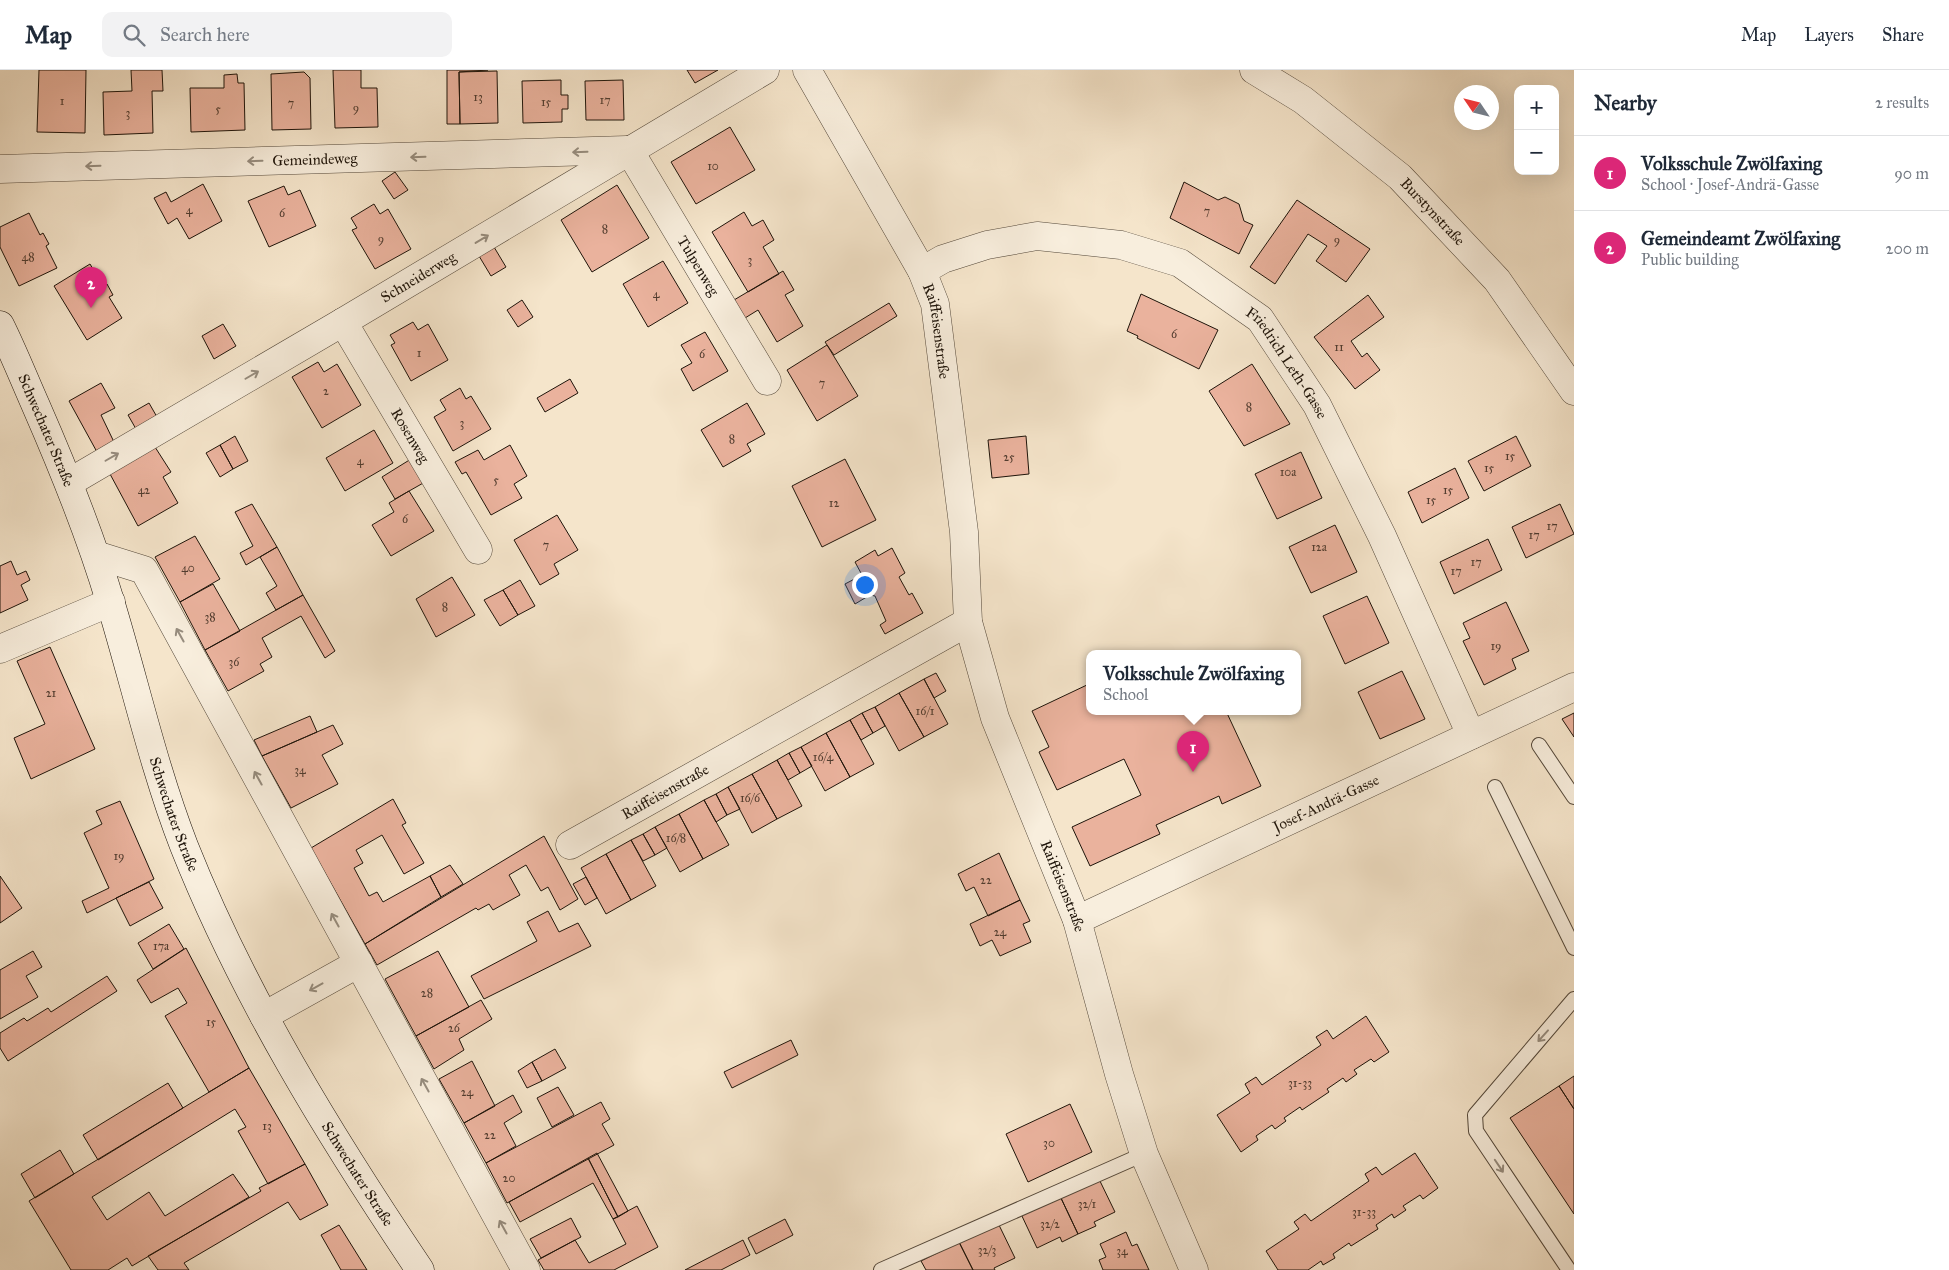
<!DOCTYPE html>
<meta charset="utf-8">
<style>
:root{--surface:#fff;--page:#f2f2f3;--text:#1f2937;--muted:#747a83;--line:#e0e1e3;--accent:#db2777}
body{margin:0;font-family:"IM FELL Great Primer",serif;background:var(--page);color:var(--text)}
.controls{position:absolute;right:15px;top:15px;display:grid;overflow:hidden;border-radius:10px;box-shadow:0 5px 20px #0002}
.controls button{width:45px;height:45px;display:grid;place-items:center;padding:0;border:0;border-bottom:1px solid var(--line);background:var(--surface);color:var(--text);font:25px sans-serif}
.compass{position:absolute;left:1454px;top:15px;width:45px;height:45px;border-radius:50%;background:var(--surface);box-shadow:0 5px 20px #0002;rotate:305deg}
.you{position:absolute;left:864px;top:514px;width:18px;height:18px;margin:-12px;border:4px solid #fff;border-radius:50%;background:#1a73e8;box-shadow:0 0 0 8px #1a73e833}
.badge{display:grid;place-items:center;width:32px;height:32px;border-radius:50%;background:var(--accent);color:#fff;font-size:16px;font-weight:700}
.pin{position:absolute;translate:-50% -41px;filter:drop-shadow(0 1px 2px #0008)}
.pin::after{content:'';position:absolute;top:26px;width:18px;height:15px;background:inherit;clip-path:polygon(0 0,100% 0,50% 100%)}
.popup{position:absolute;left:1086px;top:580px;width:215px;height:65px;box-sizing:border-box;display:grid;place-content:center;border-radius:10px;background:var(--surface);filter:drop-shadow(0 1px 4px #0005);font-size:16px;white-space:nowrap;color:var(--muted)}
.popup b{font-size:19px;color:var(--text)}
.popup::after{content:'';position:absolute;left:50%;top:100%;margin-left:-10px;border:10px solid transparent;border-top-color:var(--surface)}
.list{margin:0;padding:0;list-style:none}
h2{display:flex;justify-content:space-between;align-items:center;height:65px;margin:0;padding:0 20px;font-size:21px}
h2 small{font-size:16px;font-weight:400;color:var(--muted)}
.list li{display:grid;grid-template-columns:32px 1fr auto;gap:15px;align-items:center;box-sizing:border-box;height:75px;padding:0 20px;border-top:1px solid var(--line)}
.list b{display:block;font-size:19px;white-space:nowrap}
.list p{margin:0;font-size:16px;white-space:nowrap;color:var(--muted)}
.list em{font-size:16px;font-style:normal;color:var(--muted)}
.icon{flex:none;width:28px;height:28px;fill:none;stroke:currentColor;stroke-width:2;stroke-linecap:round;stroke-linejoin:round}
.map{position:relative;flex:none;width:1574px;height:1200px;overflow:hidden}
header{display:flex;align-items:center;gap:30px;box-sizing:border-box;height:70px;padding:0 25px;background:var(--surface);border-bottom:1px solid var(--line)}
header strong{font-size:24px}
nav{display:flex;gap:28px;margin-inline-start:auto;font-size:18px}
.search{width:350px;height:45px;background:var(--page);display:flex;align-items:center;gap:12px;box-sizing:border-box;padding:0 18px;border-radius:10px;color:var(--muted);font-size:19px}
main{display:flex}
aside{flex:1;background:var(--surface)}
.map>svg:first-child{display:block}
.building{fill:#eab29d;stroke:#1e140a}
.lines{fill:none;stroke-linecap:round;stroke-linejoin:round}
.service-casing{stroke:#54483a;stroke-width:16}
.minor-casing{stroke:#54483a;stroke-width:29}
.secondary-casing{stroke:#1e140a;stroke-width:29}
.service{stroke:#f8eedd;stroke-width:14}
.minor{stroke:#f8eedd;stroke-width:28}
.secondary{stroke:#f8eedd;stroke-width:28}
.oneway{stroke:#968c7e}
.labels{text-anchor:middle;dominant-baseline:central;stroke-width:4;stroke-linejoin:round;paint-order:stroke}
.number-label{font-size:12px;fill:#513c2f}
.street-label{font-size:15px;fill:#1e140a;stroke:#f8eedd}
</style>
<header>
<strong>Map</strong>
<div class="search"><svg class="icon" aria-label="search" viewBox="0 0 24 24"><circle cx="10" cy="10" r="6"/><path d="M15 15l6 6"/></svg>Search here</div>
<nav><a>Map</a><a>Layers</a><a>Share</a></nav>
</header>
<main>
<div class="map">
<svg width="1574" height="1200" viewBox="0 0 1574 1200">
<rect width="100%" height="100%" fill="#f5e5cb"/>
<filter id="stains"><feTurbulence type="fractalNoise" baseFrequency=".004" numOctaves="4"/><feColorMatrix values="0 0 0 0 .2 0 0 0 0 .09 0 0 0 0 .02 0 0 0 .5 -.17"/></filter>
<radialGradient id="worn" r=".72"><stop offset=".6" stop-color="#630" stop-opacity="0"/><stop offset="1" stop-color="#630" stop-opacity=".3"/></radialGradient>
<path class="building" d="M39,0H86L85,63L37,62Z
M131,0H162L163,21H152L153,63L104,65L103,22L132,21Z
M333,0H361V18H377L378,57L335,58Z
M447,0H488L459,2L460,54H447Z
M687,0H718L695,13Z
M497,1L498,53L460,54L459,2Z
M304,2L310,8L311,59L272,60L271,4Z
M237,4L238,13H244L245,60L191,62L190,18H224V5Z
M561,10V25H568V39H562V52L523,53L522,11Z
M623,10L624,50H586L585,11Z
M730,57L755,100L696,134L671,92Z
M395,102L408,120L394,129L382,111Z
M1184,112L1218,130L1225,127L1239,134L1244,151L1253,155L1239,184L1170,148Z
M203,114L222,151L189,169L177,148L168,154L154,128L166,122L171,132Z
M617,115L649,168L592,202L561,150Z
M284,116L288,125L300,120L316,156L269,177L248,131Z
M1297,130L1370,179L1346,212L1316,191L1327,176L1308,164L1275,214L1250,197Z
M374,134L380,144L388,139L411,179L375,199L352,160L357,158L351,148Z
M744,142L752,156L763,150L774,170L763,177L779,204L748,222L712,162Z
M29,143L40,165L43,163L49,174L46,176L57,198L19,216L0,177V157Z
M494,177L506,197L491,206L479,186Z
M663,191L688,233L648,257L623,214Z
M90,194L103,216L107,214L113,225L109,227L122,248L87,270L54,216Z
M783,201L794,220L785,225L803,256L777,272L758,240L745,248L734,230Z
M1141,224L1218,260L1199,299L1137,268L1138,266L1127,261Z
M1368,225L1384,247L1351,271L1362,287L1367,283L1380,300L1355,319L1314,267Z
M522,230L533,247L518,257L507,240Z
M889,233L897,246L834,285L825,272Z
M413,252L418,260L428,254L448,290L411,311L391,275L395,273L390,265Z
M223,254L236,276L214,289L202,266Z
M705,262L728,301L693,321L681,299L692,293L681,275Z
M827,275L858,326L817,351L787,300Z
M318,292L324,302L337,294L361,335L322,358L292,307Z
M1252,294L1290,354L1244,376L1209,321Z
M570,309L578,323L545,342L537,328Z
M101,313L115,338L101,345L114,372L97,382L69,331Z
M460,318L466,329L471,326L491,359L453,381L434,347L446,340L440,330Z
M149,333L157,347L136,359L128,345Z
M747,333L765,364L747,374L751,381L723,397L701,360Z
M374,360L393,393L345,421L326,388Z
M235,366L248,391L233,399L220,375Z
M1026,366L1029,404L992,408L988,370Z
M1516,366L1531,396L1484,421L1468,391Z
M220,375L233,399L220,407L206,383Z
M510,375L527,406L514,414L522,428L491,445L466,402L462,404L455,392L478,380L484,390Z
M155,377L171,402L163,407L178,433L138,456L110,404Z
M1301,382L1322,428L1277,449L1255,404Z
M411,389L425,412L395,429L382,407Z
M845,389L876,450L822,477L792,416Z
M1455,398L1469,428L1422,453L1408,422Z
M409,421L434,461L391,486L372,455L394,442L389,433Z
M252,434L277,477L246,495L240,483L253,476L235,442Z
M1560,434L1574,464L1526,488L1512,457Z
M557,445L578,480L554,494L559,504L540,515L514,470Z
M1335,455L1357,502L1311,523L1289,477Z
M195,466L220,509L180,532L155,487Z
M1488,469L1502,500L1454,524L1440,492Z
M277,477L303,525L276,540L266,523L277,516L260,487Z
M892,478L905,503L899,507L909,525L912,523L923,543L885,564L880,555L886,551L875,526L870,525L855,534L845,514L862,505L855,492L875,480L878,486Z
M11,491L17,505L26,501L30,510L21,515L28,530L0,543V496Z
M452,507L475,545L436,567L416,529Z
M520,510L535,536L518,545L503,520Z
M213,514L240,561L205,580L180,532Z
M503,520L518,545L500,556L484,530Z
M303,525L335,581L325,588L301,546L262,568L272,587L260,594L264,601L228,621L205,580Z
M1367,526L1389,573L1345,594L1323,546Z
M1506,532L1529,581L1512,589L1516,599L1484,615L1463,571L1470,568L1463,553Z
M50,577L95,679L31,709L14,668L45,654L17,591Z
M1402,601L1425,649L1380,669L1358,622Z
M936,603L946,621L934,628L924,609Z
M924,609L948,654L924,667L899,623Z
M1089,614V641H1226L1261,716L1222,734L1219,726L1156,755L1160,764L1090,796L1072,757L1141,725L1124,689L1057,720L1039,682L1049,677L1032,641Z
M899,623L924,667L899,681L875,637Z
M875,637L885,656L873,663L862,643Z
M862,643L873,663L861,670L850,650Z
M1574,643V667L1562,649Z
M310,646L317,662L262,686L254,670Z
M850,650L874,694L850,707L826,663Z
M333,655L343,674L322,685L338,714L291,738L262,686Z
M826,663L850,707L825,721L801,677Z
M801,677L812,696L800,703L789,683Z
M789,683L800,703L788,710L777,690Z
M777,690L802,736L777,749L752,704Z
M752,704L777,749L752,763L728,717Z
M728,717L740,739L727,745L716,724Z
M716,724L727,745L716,752L704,730Z
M393,729L406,753L402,755L424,793L404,804L382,765L356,780L363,793L354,798L369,826L377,822L383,832L430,806L441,827L365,874L311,778Z
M704,730L729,775L703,789L679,744Z
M120,731L154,809L87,843L82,831L109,818L84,763L102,754L96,741Z
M679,744L703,789L680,802L655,757Z
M655,757L667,778L655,785L643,764Z
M643,764L655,785L643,791L631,770Z
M544,766L578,829L560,840L548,817L541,821L526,795L509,805L520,825L493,840L489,834L478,840L476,838L377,895L365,874Z
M631,770L656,816L631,830L606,784Z
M999,783L1020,830L988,846L974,817L966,821L958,804Z
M606,784L631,830L606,844L581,798Z
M450,795L463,814L441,827L430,806Z
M0,806L22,838L0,853Z
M586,807L597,828L585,835L573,814Z
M149,812L163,838L130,856L116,828Z
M1020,830L1030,851L1023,854L1031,872L1000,886L992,870L980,876L970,854Z
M548,841L559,862L578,853L591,876L484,929L471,906L537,871L527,852Z
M169,854L184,879L153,899L138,873Z
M186,878L249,998L209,1022L165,946L187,933L178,918L151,933L137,910Z
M33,881L42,897L26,906L38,927L0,949V900Z
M438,881L469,937L416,966L385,909Z
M107,906L117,921L8,991L0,978V963L24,948L27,951L48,938L51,942Z
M481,930L492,949L459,969L464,980L434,999L416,966Z
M1366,946L1389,982L1374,992L1371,989L1354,1000L1357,1004L1346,1012L1343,1008L1327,1019L1329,1022L1302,1040L1300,1037L1284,1048L1286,1051L1275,1059L1272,1055L1256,1066L1258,1070L1241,1082L1217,1045L1250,1023L1245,1014L1256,1007L1262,1015L1321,975L1316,967L1327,960L1333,969Z
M791,970L798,985L732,1018L724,1002Z
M555,979L566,998L542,1011L532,992Z
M472,991L495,1036L464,1053L439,1009Z
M532,992L542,1011L527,1018L518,1001Z
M249,998L305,1094L268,1114L238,1061L246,1057L235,1039L92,1127L107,1150L149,1122L165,1146L233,1104L249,1127L132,1196L127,1188L108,1200H71L29,1131Z
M1574,1006V1039L1559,1016Z
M168,1013L183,1038L98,1090L83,1065Z
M1559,1016L1574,1039V1144L1510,1048Z
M558,1017L574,1045L552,1057L537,1028Z
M513,1025L522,1042L504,1053L516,1076L486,1093L464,1053Z
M601,1032L610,1049L602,1054L614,1075L507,1133L486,1093Z
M1070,1034L1092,1082L1028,1112L1006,1064Z
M60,1080L74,1104L35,1128L21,1104Z
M597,1083L628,1141L618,1147L588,1088Z
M1415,1083L1438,1118L1423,1129L1420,1125L1403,1136L1406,1140L1394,1148L1392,1144L1376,1155L1378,1159L1351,1176L1349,1173L1333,1184L1335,1188L1323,1195L1321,1191L1308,1200H1278L1266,1181L1299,1159L1294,1152L1305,1144L1311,1151L1369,1111L1365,1104L1376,1097L1382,1105Z
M588,1088L618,1147L613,1149L593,1113L520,1152L509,1132Z
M305,1094L328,1135L300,1150L288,1132L184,1193L189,1200H158L148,1186L261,1121L259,1118Z
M1098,1107L1115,1142L1094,1152L1096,1156L1078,1164L1060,1126Z
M1060,1126L1078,1164L1062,1172L1060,1167L1037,1178L1021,1144Z
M637,1136L658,1177L614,1200H544L538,1190L575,1170L589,1193L626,1174L613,1149Z
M571,1148L581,1167L541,1188L530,1169Z
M785,1149L793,1165L756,1184L748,1168Z
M998,1153L1015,1188L994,1198L995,1200H973L959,1172Z
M339,1155L367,1200H341L321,1165Z
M1126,1162L1132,1176L1137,1174L1149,1200H1103L1099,1190L1106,1187L1100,1174Z
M743,1170L750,1185L721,1200H685Z
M959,1172L973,1200H926L921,1191Z"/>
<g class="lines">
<g class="service-casing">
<path id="service" d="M1539,675L1574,727
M1495,717L1574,878
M881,1200L1144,1084
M1569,1200L1476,1061L1475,1045L1574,929"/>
</g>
<g class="minor-casing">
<g id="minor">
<path id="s1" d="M807,0L922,201L935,234L964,462L968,552L995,648L1077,850L1119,1004L1144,1084L1194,1200"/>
<path id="s2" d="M1254,0L1303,30L1400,107L1497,210L1574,321"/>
<path id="s3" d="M629,80L767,311"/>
<path id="s4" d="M0,99L627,80"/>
<path id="s5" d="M922,201L943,189L987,175L1037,166L1121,175L1180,193L1260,249L1317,335L1382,466L1471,665"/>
<path id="s6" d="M343,252L478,480"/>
<path id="s7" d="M70,412L343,252L765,0"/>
<path d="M96,485L144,500L526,1200"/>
<path d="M0,579L111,532"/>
<path id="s8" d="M570,775L968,552"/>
<path id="s9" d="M1077,850L1574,617"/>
<path d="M264,946L359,893"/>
</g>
</g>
<g class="secondary-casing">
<g id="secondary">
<path id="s10" d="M0,255C13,281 24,309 36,336C64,400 90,464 110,531C135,613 153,696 184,776C244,927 330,1066 420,1200"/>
</g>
</g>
<use href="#service" class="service"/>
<use href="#minor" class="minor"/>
<use href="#secondary" class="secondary"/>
</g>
<defs><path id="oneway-shaft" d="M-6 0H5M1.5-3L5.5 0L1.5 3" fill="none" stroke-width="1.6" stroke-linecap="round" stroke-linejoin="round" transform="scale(1.25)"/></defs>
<g class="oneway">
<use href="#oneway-shaft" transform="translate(580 82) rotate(178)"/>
<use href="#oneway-shaft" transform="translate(418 87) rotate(178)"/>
<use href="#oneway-shaft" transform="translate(255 91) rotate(178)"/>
<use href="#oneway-shaft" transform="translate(93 96) rotate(178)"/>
<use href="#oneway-shaft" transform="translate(482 169) rotate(-31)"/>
<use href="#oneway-shaft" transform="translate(252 305) rotate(-30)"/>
<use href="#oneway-shaft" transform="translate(112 387) rotate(-30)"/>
<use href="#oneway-shaft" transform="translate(180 565) rotate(-119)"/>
<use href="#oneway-shaft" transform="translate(258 708) rotate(-119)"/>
<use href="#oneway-shaft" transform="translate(335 850) rotate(-119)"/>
<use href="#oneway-shaft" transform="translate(316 917) rotate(151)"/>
<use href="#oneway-shaft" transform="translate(1543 966) rotate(132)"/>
<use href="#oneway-shaft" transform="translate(425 1015) rotate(-119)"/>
<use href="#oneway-shaft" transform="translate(1499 1096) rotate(56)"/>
<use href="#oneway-shaft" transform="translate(503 1157) rotate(-119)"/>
</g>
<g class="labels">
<g class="number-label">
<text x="478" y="27">13</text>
<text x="605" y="30">17</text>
<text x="62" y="31">1</text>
<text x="546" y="32">15</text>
<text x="291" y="33">7</text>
<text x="356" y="38">9</text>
<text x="218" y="39">5</text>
<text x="128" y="43">3</text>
<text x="713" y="96">10</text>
<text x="189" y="140">4</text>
<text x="1207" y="141">7</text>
<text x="282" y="143">6</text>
<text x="605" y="159">8</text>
<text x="381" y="169">9</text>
<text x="1337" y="170">9</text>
<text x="28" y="187">48</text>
<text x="750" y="190">3</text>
<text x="656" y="224">4</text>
<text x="1174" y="264">6</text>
<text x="1339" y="277">11</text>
<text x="419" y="283">1</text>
<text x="702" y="284">6</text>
<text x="822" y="313">7</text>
<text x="326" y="321">2</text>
<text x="1249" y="337">8</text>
<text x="462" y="353">3</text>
<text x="732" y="369">8</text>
<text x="1510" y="386">15</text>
<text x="1009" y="387">25</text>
<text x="360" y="391">4</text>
<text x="1489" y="398">15</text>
<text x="1288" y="402">10a</text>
<text x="496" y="410">5</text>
<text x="144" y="420">42</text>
<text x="1448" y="420">15</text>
<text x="1431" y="430">15</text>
<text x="834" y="433">12</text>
<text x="405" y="449">6</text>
<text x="1552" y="456">17</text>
<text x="1534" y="465">17</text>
<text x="546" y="475">7</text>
<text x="1319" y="477">12a</text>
<text x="1476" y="492">17</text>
<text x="188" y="498">40</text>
<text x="1456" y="501">17</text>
<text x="445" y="537">8</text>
<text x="210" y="547">38</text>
<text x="1496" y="576">19</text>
<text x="234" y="592">36</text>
<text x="51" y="623">21</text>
<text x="925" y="641">16/1</text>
<text x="823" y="687">16/4</text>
<text x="300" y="700">34</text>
<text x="750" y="728">16/6</text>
<text x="676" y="768">16/8</text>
<text x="119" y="786">19</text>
<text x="986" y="810">22</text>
<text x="1000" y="862">24</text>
<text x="161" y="876">17a</text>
<text x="427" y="923">28</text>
<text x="211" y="952">15</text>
<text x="454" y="958">26</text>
<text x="1300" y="1013">31-33</text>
<text x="467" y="1022">24</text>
<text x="267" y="1056">13</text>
<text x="490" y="1065">22</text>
<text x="1049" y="1073">30</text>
<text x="509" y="1108">20</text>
<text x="1087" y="1134">32/1</text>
<text x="1364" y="1142">31-33</text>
<text x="1050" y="1154">32/2</text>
<text x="987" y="1180">32/3</text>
<text x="1122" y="1181">34</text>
</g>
<g class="street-label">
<text stroke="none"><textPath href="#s4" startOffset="315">Gemeindeweg</textPath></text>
<text stroke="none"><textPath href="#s2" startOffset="229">Burstynstraße</textPath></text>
<text stroke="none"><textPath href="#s3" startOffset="135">Tulpenweg</textPath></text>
<text stroke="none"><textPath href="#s7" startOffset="404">Schneiderweg</textPath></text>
<text stroke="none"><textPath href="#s1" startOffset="294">Raiffeisenstraße</textPath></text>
<text stroke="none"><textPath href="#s5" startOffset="416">Friedrich Leth-Gasse</textPath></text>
<text stroke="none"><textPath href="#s10" startOffset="115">Schwechater Straße</textPath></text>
<text stroke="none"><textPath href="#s6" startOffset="132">Rosenweg</textPath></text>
<text stroke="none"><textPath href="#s8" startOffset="109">Raiffeisenstraße</textPath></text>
<text stroke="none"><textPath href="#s9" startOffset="275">Josef-Andrä-Gasse</textPath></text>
<text stroke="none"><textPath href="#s10" startOffset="520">Schwechater Straße</textPath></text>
<text stroke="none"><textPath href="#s1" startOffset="868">Raiffeisenstraße</textPath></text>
<text stroke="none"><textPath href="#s10" startOffset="925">Schwechater Straße</textPath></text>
</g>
</g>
<rect width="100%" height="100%" filter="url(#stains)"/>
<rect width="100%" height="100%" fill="url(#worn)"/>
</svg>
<div class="controls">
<button>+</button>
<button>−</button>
</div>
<svg class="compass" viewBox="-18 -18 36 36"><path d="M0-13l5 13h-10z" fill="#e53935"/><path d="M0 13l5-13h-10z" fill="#747a83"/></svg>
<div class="you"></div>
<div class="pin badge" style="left:1193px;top:702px">1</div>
<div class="popup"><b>Volksschule Zwölfaxing</b>School</div>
<div class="pin badge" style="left:91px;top:238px">2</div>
</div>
<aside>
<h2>Nearby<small>2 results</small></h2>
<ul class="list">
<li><span class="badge">1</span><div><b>Volksschule Zwölfaxing</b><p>School · Josef-Andrä-Gasse</p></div><em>90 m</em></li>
<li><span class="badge">2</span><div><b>Gemeindeamt Zwölfaxing</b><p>Public building</p></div><em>200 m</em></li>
</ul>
</aside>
</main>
